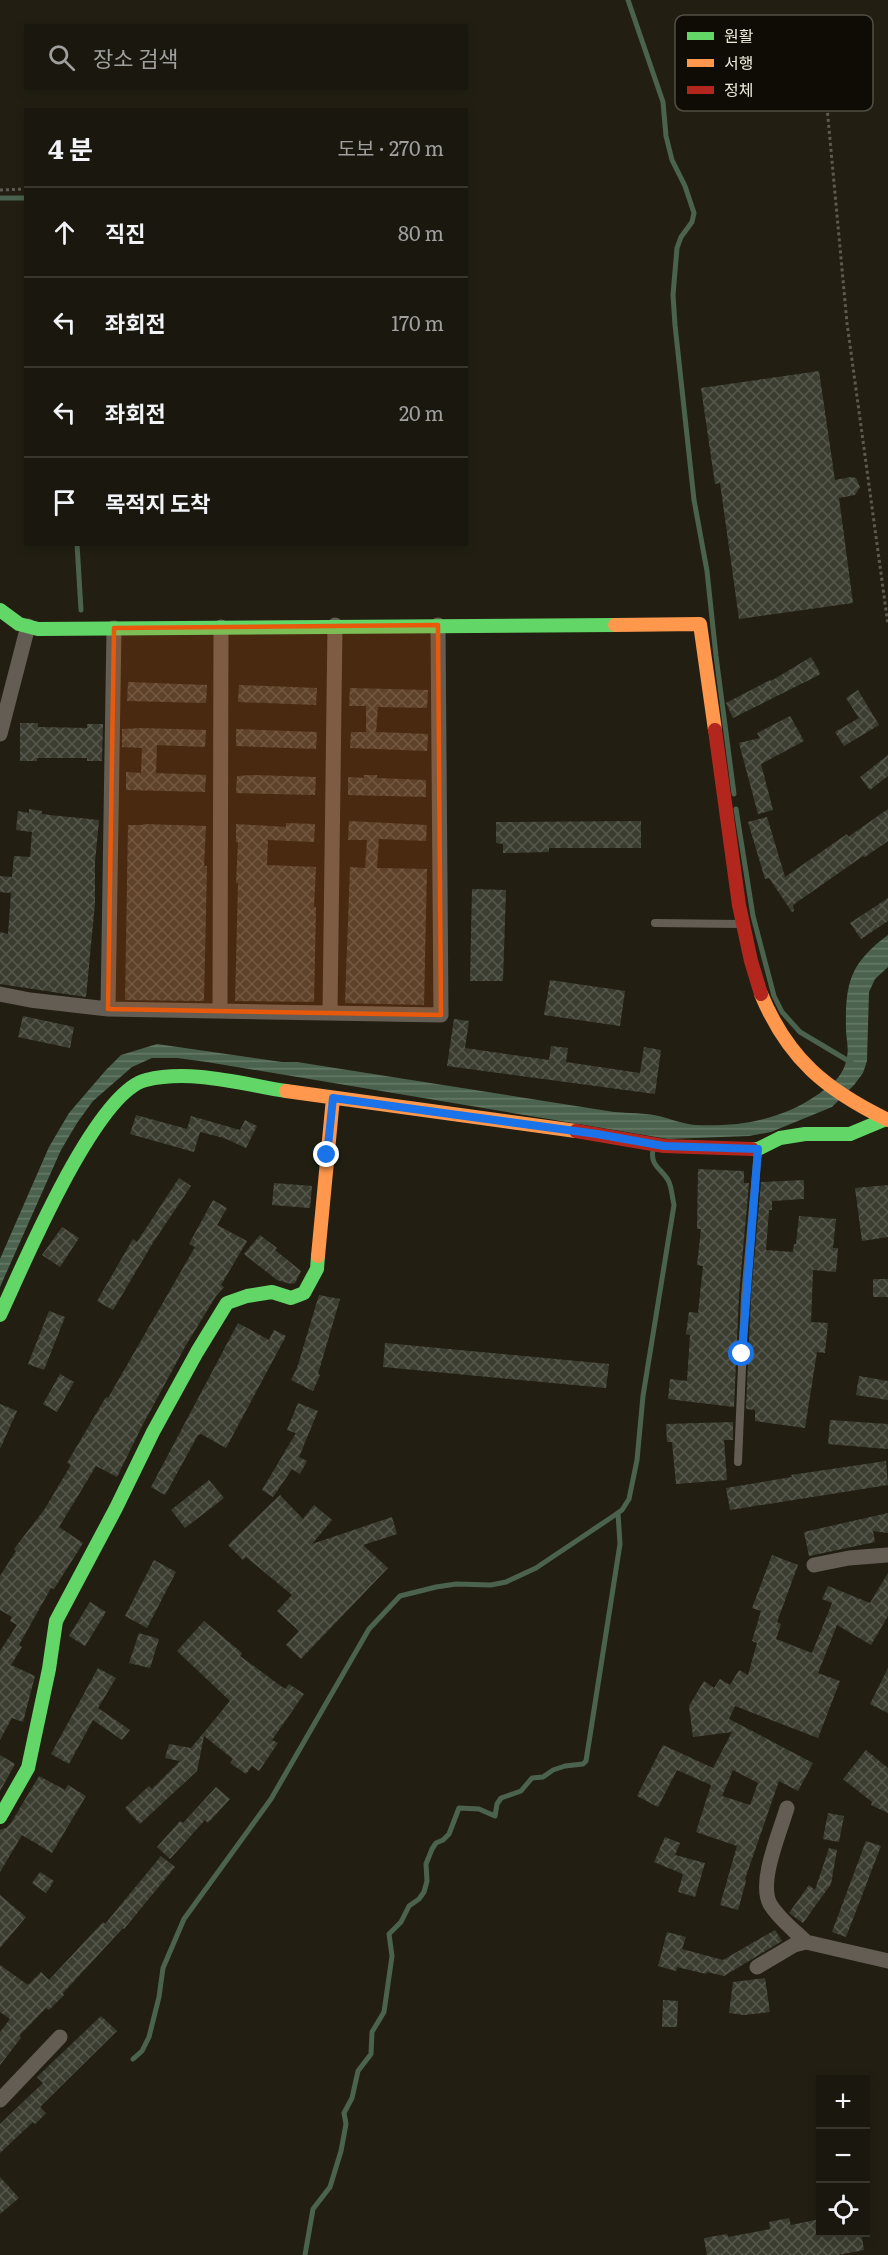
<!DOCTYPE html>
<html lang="ko">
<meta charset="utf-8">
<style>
:root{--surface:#1a170e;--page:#232017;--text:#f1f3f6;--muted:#9f9f9e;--line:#38362e}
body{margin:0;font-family:Literata,"Noto Sans KR",serif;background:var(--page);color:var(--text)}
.controls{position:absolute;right:18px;bottom:18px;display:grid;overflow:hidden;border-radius:0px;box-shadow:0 3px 9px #0003}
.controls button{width:54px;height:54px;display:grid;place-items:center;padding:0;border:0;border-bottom:2px solid var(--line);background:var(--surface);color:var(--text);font:30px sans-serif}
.stop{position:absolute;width:18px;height:18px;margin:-14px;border:4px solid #1a73e8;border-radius:50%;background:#fff}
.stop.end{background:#1a73e8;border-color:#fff;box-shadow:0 2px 6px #0008}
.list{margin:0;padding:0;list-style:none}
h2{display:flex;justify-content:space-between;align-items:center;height:78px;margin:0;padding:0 24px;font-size:26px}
h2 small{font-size:20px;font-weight:400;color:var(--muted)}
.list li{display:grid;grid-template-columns:39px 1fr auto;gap:18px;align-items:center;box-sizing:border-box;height:90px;padding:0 24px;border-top:2px solid var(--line)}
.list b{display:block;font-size:22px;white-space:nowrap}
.list em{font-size:20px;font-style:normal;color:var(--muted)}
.icon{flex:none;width:33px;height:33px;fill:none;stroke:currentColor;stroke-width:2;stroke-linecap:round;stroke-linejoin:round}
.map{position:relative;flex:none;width:888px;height:2255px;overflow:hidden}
.search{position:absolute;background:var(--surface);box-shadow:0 3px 9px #0003;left:24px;top:24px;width:444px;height:66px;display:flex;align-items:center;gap:15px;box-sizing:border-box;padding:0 21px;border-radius:0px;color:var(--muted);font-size:22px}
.panel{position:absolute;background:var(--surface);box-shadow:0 3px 9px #0003;left:24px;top:108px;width:444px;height:438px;border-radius:0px}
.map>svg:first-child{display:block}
.water{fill:url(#water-rules)}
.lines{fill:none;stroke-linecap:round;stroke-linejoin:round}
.stream{stroke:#4b634e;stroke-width:5}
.building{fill:url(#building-cross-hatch);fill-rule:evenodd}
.path{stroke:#5e5a51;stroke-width:3;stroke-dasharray:3 3;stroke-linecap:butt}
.lane{stroke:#645d53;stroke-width:8}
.street{stroke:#645d53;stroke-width:15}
.fast{stroke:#63d668;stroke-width:14}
.slow{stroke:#ff974d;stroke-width:14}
.jam{stroke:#b3261e;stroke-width:14}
.route{stroke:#1a73e8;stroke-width:8}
.marked{fill:#e8590c;fill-opacity:0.2;stroke:#e8590c;stroke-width:4.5;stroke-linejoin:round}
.key{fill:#0e0c04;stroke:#514f45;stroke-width:1.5}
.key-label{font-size:16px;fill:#edebdc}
</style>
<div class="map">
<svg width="888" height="2255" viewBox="0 0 888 2255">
<defs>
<pattern id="water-rules" width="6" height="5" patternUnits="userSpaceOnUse" patternTransform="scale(1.5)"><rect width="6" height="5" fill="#4b634e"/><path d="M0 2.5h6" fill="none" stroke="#657a67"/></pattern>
<pattern id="building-cross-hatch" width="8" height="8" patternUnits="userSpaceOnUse" patternTransform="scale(1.5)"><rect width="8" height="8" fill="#3c3d31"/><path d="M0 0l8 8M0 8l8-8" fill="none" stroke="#58594e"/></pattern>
</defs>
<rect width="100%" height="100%" fill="#221f12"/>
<path class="water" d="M888,935V967L875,979L869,992L867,1061L863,1073L854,1085L832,1107L771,1132L749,1136L668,1139L207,1062L177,1058H152L132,1067L93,1101L77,1123L61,1150L0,1287V1259L49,1147L69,1113L106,1070L121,1055L157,1044L282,1062H297L614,1112C629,1113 645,1113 659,1116C671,1119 683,1124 695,1125C739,1127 781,1120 817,1095C832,1085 844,1076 847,1057C849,1048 846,1038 846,1029C845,983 850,963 888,935Z"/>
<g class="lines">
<path class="stream" d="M628,0L663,102L666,136L672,160L685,186L694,213L692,222L681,237L677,248L673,295L675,325L694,500L707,571L716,656L734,794
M0,198H26
M77,544L81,610
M736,809L753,916L774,996L782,1012L800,1032L852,1063
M133,2059L142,2051L149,2037L159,1997L163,1968L184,1919L271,1799L369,1629L400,1596L436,1587L456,1584L491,1585L506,1582L536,1568L612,1517L622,1510L629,1499L637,1460L643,1396L674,1205C672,1197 672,1187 668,1180C661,1168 650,1166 653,1150
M305,2255L313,2209L330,2187L341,2151L346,2124L344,2113L352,2098L358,2071L371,2054L372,2032L384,2012L392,1956L389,1934L401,1922L409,1906L419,1899L424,1892L427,1881L426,1864L432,1849L436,1843L443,1840L449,1834L459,1808L479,1809L495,1816L497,1804L501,1798L521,1791L532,1778L543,1777L553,1770L565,1766L583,1764L586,1761L620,1544L618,1513"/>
</g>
<path class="building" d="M819,371L835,480L851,477L856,478L860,487L855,495L839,498L853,603L739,619L720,483L715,484L701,388Z
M811,657L820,673L819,675L733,718L726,703L770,680L771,681Z
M128,682L207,685L206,703L127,701Z
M239,685L317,688L316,705L238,702Z
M350,688L428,690L427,708L378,707L376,732L428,734L427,751L350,748L351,732H366V706H349Z
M858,690L879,725L844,746L835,732L859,718L846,698Z
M790,716L804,741L761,764L773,810L758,814L739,743L760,738L757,733Z
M20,723H38V727L87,728V724H103L102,761H87V758H37V761H20Z
M142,728L206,730L205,747L157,745L156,773L206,775L205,792L126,790V772L141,773L142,748L122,747V729Z
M236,729L317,732L316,749L236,746Z
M888,755V776L870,790L860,777Z
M253,775L316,777L315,795L236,793L237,776Z
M364,775H377V778L426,780V797L348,795V777L364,778Z
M29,809L42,811V814L50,815L99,820L95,862V903L86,997L0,984V932L8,934L11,893L0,892V876L12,877L14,856L30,857L32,832L16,830L18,811L29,813Z
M888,809V841L865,857L863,856L793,905L794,911L792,912L769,878L765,879L748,822L767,817L785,877L847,834L848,837Z
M349,821L427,825L426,841L379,839L377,868L427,869L424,1005L345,1003L350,867L365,868L367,840H348Z
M641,821V848H549V852L503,853V844L496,843V822Z
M286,823L315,824L314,842L268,840L267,865L316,867L314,907H316L314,1002L235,1001L238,883H236L238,842H236V824L286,827Z
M143,824L206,826L204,866H207L204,1001L125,1000L128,825H143Z
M472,889L506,890L503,981H470Z
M888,898V921L861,939L850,923Z
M550,980L625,991L620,1026L544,1015Z
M23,1016L74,1027L70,1048L18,1037Z
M454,1019L469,1021L465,1048L549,1060L551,1046L568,1048L566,1062L640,1073L644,1047L661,1050L655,1094L447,1066Z
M136,1115L187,1129L191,1116L240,1130L245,1120L257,1126L246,1148L224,1138L200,1132L194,1152L130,1134Z
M698,1169L744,1171V1183H749L739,1295L734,1407L668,1399L670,1379L687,1381L690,1335L686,1334L689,1312L698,1313L703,1266L697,1265L701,1229H697Z
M179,1178L191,1186L154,1241L113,1310L97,1301L133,1239L137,1242Z
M804,1180V1199L772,1201V1210H769L766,1250L793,1252L794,1244H796L799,1216L836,1219L833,1248H838L836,1272L813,1270L811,1322L828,1323L825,1353L817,1352L805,1428L755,1421V1410L746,1409L751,1296L761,1182Z
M274,1183L312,1186L310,1208L272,1205Z
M888,1185V1237L862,1241L855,1188Z
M213,1200L227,1208L217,1225L247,1241L221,1285L224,1287L216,1296L186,1345L142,1426L117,1477L96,1466L59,1527L83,1543L54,1589L51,1588L19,1645L22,1647L11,1665L35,1676L23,1722L12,1718L0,1740V1651L17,1625L10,1621L12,1617L0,1610V1576L16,1551L14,1549L44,1510L71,1465L67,1463L106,1397L108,1398L195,1247L189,1244Z
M62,1227L79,1238L60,1267L42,1255Z
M260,1235L277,1248L275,1250L301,1271L295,1283L291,1284L277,1280L244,1254Z
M873,1279H888V1297H873Z
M319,1295L340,1299L318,1374L320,1375L313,1391L291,1380L297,1368Z
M49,1311L65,1317L44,1370L28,1364Z
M238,1323L269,1340L274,1330L286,1336L226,1448L201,1434L198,1435L165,1495L151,1487Z
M385,1343L609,1364L606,1388L383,1367Z
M60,1374L74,1382L57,1412L43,1404Z
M859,1376L888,1381V1400L856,1395Z
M298,1403L318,1411L299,1457L307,1461L300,1474L292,1469L273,1497L262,1490L296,1433L287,1430Z
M0,1404L17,1411L0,1449Z
M830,1420L888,1424V1449L828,1444Z
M733,1422V1440H724L727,1480L676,1484L672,1442H667L666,1424Z
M886,1461L888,1485L730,1510L726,1488L792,1477L791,1475Z
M209,1480L224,1498L185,1528L171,1510Z
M280,1495L303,1519L314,1505L332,1520L312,1544L392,1517L397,1534L363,1545L388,1568L301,1659L286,1645L299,1631L277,1611L292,1595L246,1557L243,1560L228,1545Z
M888,1513V1533L873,1531L875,1542L809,1556L804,1532Z
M772,1555L798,1565L777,1622L781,1624L776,1639L812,1653L832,1603L822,1599L828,1586L870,1603L888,1573V1616L871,1645L837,1625L818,1673L840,1681L818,1738L735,1706L729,1719L813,1763L798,1791L779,1781L745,1879L746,1881L738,1910L720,1905L737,1846L696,1832L711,1785L677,1770L658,1807L637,1796L663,1745L713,1768L732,1732L693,1737L689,1706L704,1681L714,1688L720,1679L730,1685L739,1670L748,1675L757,1643L752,1641L761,1611L752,1608ZM733,1770L758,1783L750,1805L722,1796Z
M154,1560L176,1572L147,1628L125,1616Z
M90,1602L106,1612L85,1646L69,1636Z
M204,1621L242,1653L240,1656L285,1689L289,1684L304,1694L272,1740L278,1743L259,1771L252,1766L246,1774L230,1763L233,1759L204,1736L197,1771L140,1824L125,1808L149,1786L152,1789L180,1761L165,1758L169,1744L191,1748L230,1701L177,1651Z
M139,1633L159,1639L150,1668L129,1663Z
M98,1668L116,1678L98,1708L130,1730L122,1740L93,1720L69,1764L51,1754Z
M888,1668V1713L870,1704Z
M866,1750L888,1768V1813L871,1805L872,1802L843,1779Z
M0,1755L15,1764L0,1791Z
M39,1776L65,1790L68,1785L86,1796L52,1853L22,1835L0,1872V1830L6,1828L11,1823Z
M216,1787L230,1799L208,1823L205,1820L170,1859L157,1847L180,1821L183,1823Z
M828,1813L844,1816L839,1842L823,1839Z
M665,1837L680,1843L675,1855L705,1863L695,1897L678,1892L683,1874L654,1862Z
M866,1841L881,1846L846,1937L832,1932Z
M829,1848L837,1850L831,1884L803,1923L789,1913L809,1885L815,1890Z
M161,1856L175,1867L124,1929L123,1928L63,1993L64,1995L49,2010L46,2008L19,2036L21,2038L0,2065V2032L10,2019L0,2012V1965L28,1985L41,1972L49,1980L103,1922L105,1924Z
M40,1872L54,1881L46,1893L32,1883Z
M0,1895L26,1917L0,1948Z
M775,1930L782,1941L724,1976L707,1972L706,1974L677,1967L676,1971L658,1966L667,1932L686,1937L682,1949L723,1960Z
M765,1978L770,2012L744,2015L729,2013L733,1982Z
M663,2000L678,2001L677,2027H662Z
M101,2016L117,2031L40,2107L46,2113L35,2124L33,2122L0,2153V2124L43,2083L37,2077Z
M0,2177L19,2198L0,2214Z
M789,2218L791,2225L820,2219V2232H861L864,2250L838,2255H707L704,2238L727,2234L728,2237L770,2229L769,2222Z"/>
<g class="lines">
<path class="path" d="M827,107L847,323L888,625
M0,190L26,189"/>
<path class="lane" d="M655,923L740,924
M738,1462L745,1296L758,1151"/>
<path class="street" d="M0,734L28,626
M0,994L30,1000L108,1009L441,1015L438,625
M108,1009L114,628
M220,1011L221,627
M330,1013L335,625
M814,1565L849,1558L888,1555
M787,1808C780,1832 758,1882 770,1904C779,1919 795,1931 806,1942
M757,1967L794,1945L806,1942L888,1961
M0,2100L60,2037"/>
<path class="fast" d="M0,610L19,624L38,629L615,625
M752,1149H758L780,1138L805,1134H850L886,1119
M0,1315C23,1266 95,1092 146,1080C191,1069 242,1084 286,1091
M0,1817L28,1768L49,1669L56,1621L116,1508L153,1432L197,1352L227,1303L247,1296L272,1292L291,1298L304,1293L317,1269L318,1256"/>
<path class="slow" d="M615,625L700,624L715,730
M761,994C788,1059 826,1090 888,1120
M286,1091L576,1131
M318,1256L333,1098"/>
<path class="jam" d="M715,730L739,905L751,961L761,994
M576,1131L664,1146L752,1149"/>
</g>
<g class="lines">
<path class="route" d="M327,1155L333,1098L597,1134L664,1146L758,1149L742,1354"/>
</g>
<path class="marked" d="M438,625L441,1015L108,1009L114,628Z"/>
<rect x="675" y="15" width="198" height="96" rx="9" class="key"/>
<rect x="687" y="32" width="27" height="8" fill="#63d668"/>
<rect x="687" y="59" width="27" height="8" fill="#ff974d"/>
<rect x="687" y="86" width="27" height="8" fill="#b3261e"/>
<g class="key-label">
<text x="724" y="42">원활</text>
<text x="724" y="69">서행</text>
<text x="724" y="96">정체</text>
</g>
</svg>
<div class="controls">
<button>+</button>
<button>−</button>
<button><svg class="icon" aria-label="locate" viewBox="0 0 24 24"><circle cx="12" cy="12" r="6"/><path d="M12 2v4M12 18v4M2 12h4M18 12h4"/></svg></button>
</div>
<div class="stop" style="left:742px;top:1354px"></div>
<div class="stop end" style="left:327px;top:1155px"></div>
<div class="search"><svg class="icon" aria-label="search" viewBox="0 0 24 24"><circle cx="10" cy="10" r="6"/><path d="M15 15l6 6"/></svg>장소 검색</div>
<section class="panel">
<h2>4 분<small>도보 · 270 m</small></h2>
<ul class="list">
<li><svg class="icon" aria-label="ahead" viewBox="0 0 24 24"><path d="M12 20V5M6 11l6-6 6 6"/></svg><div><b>직진</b></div><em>80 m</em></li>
<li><svg class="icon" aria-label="left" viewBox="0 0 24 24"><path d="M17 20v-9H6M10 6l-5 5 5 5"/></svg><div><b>좌회전</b></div><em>170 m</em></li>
<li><svg class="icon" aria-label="left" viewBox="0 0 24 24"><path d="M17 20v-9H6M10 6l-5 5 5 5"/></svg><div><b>좌회전</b></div><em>20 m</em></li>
<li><svg class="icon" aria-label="arrive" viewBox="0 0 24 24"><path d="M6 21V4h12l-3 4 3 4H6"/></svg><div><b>목적지 도착</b></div></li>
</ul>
</section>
</div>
